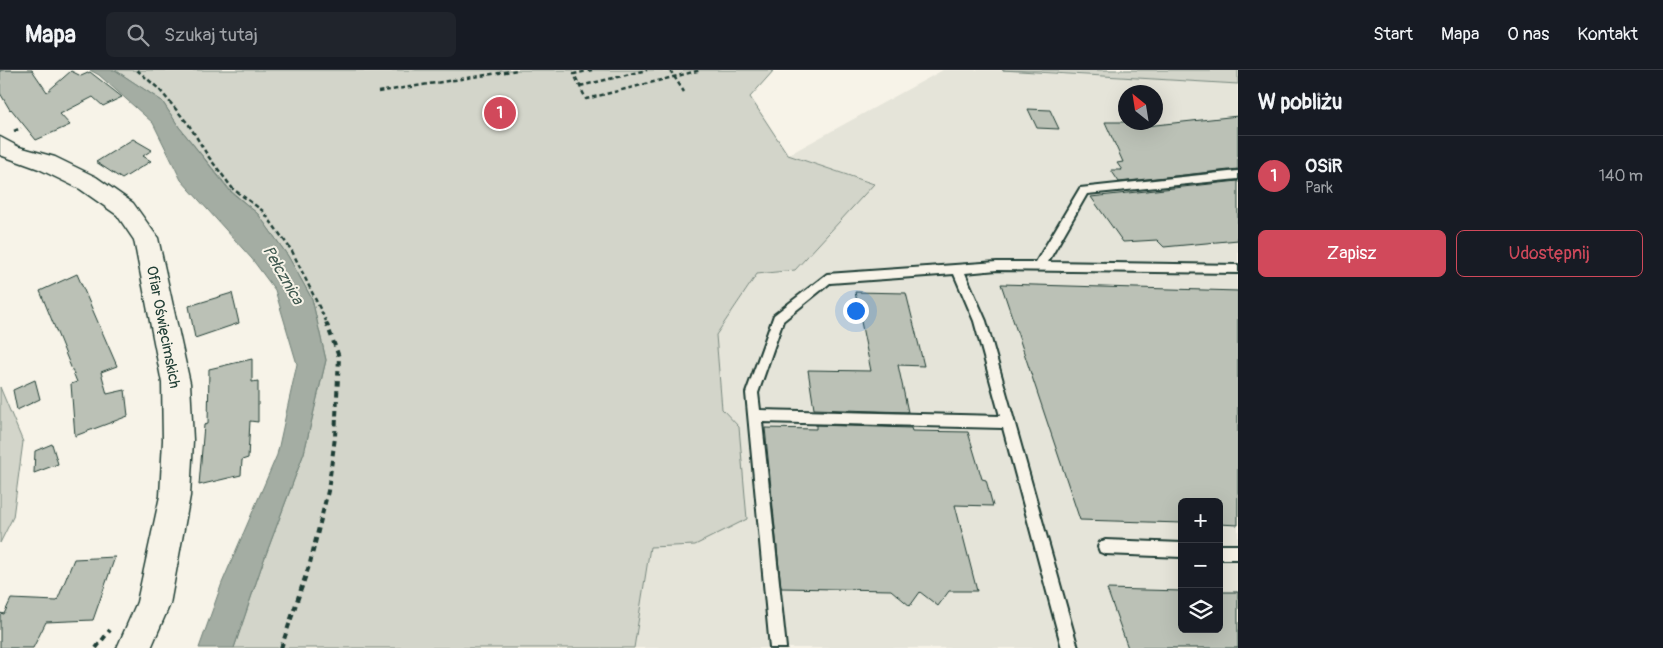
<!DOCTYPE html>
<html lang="pl">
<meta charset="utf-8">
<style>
:root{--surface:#171b24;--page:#20242c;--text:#f1f3f6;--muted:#9ea1a6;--line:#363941;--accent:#d1495b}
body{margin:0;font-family:Pangolin,sans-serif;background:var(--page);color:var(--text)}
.controls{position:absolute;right:15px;bottom:15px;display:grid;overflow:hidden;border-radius:8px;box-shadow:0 5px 20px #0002}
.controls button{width:45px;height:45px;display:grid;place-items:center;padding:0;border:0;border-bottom:1px solid var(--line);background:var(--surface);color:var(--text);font:25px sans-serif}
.compass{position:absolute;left:1118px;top:15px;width:45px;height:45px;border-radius:50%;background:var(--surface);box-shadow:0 5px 20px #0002;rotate:330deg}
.you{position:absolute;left:855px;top:240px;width:18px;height:18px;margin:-12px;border:4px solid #fff;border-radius:50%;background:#1a73e8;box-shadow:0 0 0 8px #1a73e833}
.badge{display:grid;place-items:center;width:32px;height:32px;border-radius:50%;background:var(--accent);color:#fff;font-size:16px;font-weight:700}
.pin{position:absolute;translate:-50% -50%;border:2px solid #fff;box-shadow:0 1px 5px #0006}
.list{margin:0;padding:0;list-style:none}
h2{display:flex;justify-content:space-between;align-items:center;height:65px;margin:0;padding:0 20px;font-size:21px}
h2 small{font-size:16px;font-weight:400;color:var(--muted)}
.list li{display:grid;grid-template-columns:32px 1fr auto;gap:15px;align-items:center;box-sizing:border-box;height:80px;padding:0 20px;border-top:1px solid var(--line)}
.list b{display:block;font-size:19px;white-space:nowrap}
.list p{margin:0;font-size:16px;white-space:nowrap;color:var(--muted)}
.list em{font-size:16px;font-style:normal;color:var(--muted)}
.actions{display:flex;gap:10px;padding:15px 20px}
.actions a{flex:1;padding:11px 0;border:1px solid var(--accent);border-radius:8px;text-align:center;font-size:18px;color:var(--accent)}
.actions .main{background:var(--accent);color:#fff}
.icon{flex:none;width:28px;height:28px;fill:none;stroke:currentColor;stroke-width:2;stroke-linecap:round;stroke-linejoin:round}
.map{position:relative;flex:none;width:1238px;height:578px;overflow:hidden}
header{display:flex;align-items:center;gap:30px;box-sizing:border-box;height:70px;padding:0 25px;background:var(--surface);border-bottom:1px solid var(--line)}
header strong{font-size:24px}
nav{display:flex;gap:28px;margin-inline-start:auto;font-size:18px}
.search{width:350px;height:45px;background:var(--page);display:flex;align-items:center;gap:12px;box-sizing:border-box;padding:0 18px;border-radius:8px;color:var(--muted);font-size:19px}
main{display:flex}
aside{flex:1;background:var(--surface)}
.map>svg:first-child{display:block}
.built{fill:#e5e4d9;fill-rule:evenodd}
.green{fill:#d3d5ca;stroke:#79897f}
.water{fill:#a4ada3;stroke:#6f8077}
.building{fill:#bbc1b6;stroke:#1f3d34}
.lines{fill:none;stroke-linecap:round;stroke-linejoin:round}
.service-casing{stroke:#1f3d34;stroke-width:4}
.tertiary-casing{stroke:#1f3d34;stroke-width:3}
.path-far1{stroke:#1f3d34;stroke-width:2.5;stroke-dasharray:4.5 3;stroke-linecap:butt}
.path{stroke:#1f3d34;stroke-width:4;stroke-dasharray:5.5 4.5;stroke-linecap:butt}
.service{fill:#f7f3e8;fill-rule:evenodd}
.tertiary{fill:#f7f3e8;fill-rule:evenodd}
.labels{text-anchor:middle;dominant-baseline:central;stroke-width:4;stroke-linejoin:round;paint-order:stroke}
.street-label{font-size:15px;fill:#1f3d34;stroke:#f7f3e8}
.water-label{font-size:16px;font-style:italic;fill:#405950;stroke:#f7f3e8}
</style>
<header>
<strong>Mapa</strong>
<div class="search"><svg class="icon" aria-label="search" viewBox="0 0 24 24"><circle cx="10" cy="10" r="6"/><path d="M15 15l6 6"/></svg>Szukaj tutaj</div>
<nav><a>Start</a><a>Mapa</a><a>O nas</a><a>Kontakt</a></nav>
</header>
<main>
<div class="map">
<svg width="1238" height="578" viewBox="0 0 1238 578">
<rect width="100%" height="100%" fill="#f7f3e8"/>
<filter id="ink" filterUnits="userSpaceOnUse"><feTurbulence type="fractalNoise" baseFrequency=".02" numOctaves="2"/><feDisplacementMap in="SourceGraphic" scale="10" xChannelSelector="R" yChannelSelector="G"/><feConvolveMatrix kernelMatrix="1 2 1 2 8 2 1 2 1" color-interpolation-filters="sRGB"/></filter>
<g filter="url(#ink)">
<path class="built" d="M943,0H1002L1238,14V578H634L650,476L694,475L739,357L722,339L716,265L757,204L795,200L874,113L788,85ZM1126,22H1156V52H1126ZM1182,432H1219V559H1182Z"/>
<path class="green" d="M115,0H774L750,27L788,85L874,114L795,200L757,204L716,265L722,339L739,357L747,449L695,475L650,477L634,578H234L262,495L304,383L326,290L312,229L288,186L258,144L231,121L179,57L162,31Z
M1002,0H1238V14Z
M0,317L23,372L13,447L0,473Z"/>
<path class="water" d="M90,0H115L162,31L179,57L230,121L258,144L288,186L312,229L326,290L304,383L262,495L234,578H199L222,513L277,385L297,294L275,220L252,189L181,110L153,53L99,5Z"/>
<path class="building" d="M0,0H32L47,22L71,1L81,6L90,2L122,27L103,36L93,27L60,44L70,55L36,70L11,39L10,40L0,23Z
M1028,39L1050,40L1059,59L1037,58Z
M1238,46V99L1119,112L1111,100H1122L1117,93L1123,92L1105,52H1135L1137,57Z
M133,69L152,80L143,86L151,91L122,109L96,92Z
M1238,111V170L1164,177L1157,170L1123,172L1091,127Z
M77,204L117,296L101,302L107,324L125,320L128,346L75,366L71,314L77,312L40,221Z
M1001,214L1238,221V455L1219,454V432H1182V453L1080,450Z
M855,222L906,223L924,296L898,295L908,342L814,339L808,300L871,301Z
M232,223L239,253L195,268L189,236Z
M252,289V312L258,311V352L250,351L248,388L242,390L241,405L199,415L204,355L208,354L209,299Z
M35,310L40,329L17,340L13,320Z
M816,355L911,358L912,361L968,362L982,409L986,410L993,436L955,435L977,521H949L938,536L920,522L910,536L891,520L781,518L765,358L816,359Z
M52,374L58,394L34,403L35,381Z
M115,487L93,550L46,552L33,578H0V543L4,544L11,529L57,531L74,489Z
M1107,519L1182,521V559H1219V522H1238V578H1128Z"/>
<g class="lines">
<g class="service-casing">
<path id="service" d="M1238,101V109L1087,124L1048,192L1238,195V203L997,200L965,203L986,251L1078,578H1062L1003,358L762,352L786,578H770L746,323L774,245L827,204L997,192H1036L1080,118ZM954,204L974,251L1000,346L760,340L758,323L783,251L830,213Z
M1105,470L1182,473V487L1105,484L1100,482L1098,477L1100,472Z
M1219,475H1238V489H1219Z"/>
</g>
<g class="tertiary-casing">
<path id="tertiary" d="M0,67L19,77L55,87L96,107L133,133L158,168L190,313L193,370L190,426L170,534L151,578H117L137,532L160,426L163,370L162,313L134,170L117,145L80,119L39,99L0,85Z"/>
</g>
<path class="path-far1" d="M137,0L159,19L189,55L208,86L233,119L263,141L292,181L326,251
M592,0L574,4L586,29L701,0
M670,0L684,22
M580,16L647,0
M378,22L518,0
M14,61L21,58"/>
<path class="path" d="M96,578L110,560
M281,578L310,493L328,421L335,367L339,287L325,249"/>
<use href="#service" class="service"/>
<use href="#tertiary" class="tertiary"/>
</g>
</g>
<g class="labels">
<g class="street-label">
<text transform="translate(163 257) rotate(79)">Ofiar Oświęcimskich</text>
</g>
<g class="water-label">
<text transform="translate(283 205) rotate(60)">Pełcznica</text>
</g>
</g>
</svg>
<div class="controls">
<button>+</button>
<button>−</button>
<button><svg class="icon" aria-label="layers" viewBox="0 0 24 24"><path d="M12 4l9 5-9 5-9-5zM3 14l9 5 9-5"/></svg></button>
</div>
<svg class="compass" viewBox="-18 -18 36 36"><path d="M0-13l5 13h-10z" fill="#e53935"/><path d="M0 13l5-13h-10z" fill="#9ea1a6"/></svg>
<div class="you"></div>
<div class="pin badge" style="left:500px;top:43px">1</div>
</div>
<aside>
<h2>W pobliżu<small></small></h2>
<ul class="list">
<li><span class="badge">1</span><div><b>OSiR</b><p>Park</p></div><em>140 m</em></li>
</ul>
<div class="actions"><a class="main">Zapisz</a><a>Udostępnij</a></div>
</aside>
</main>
